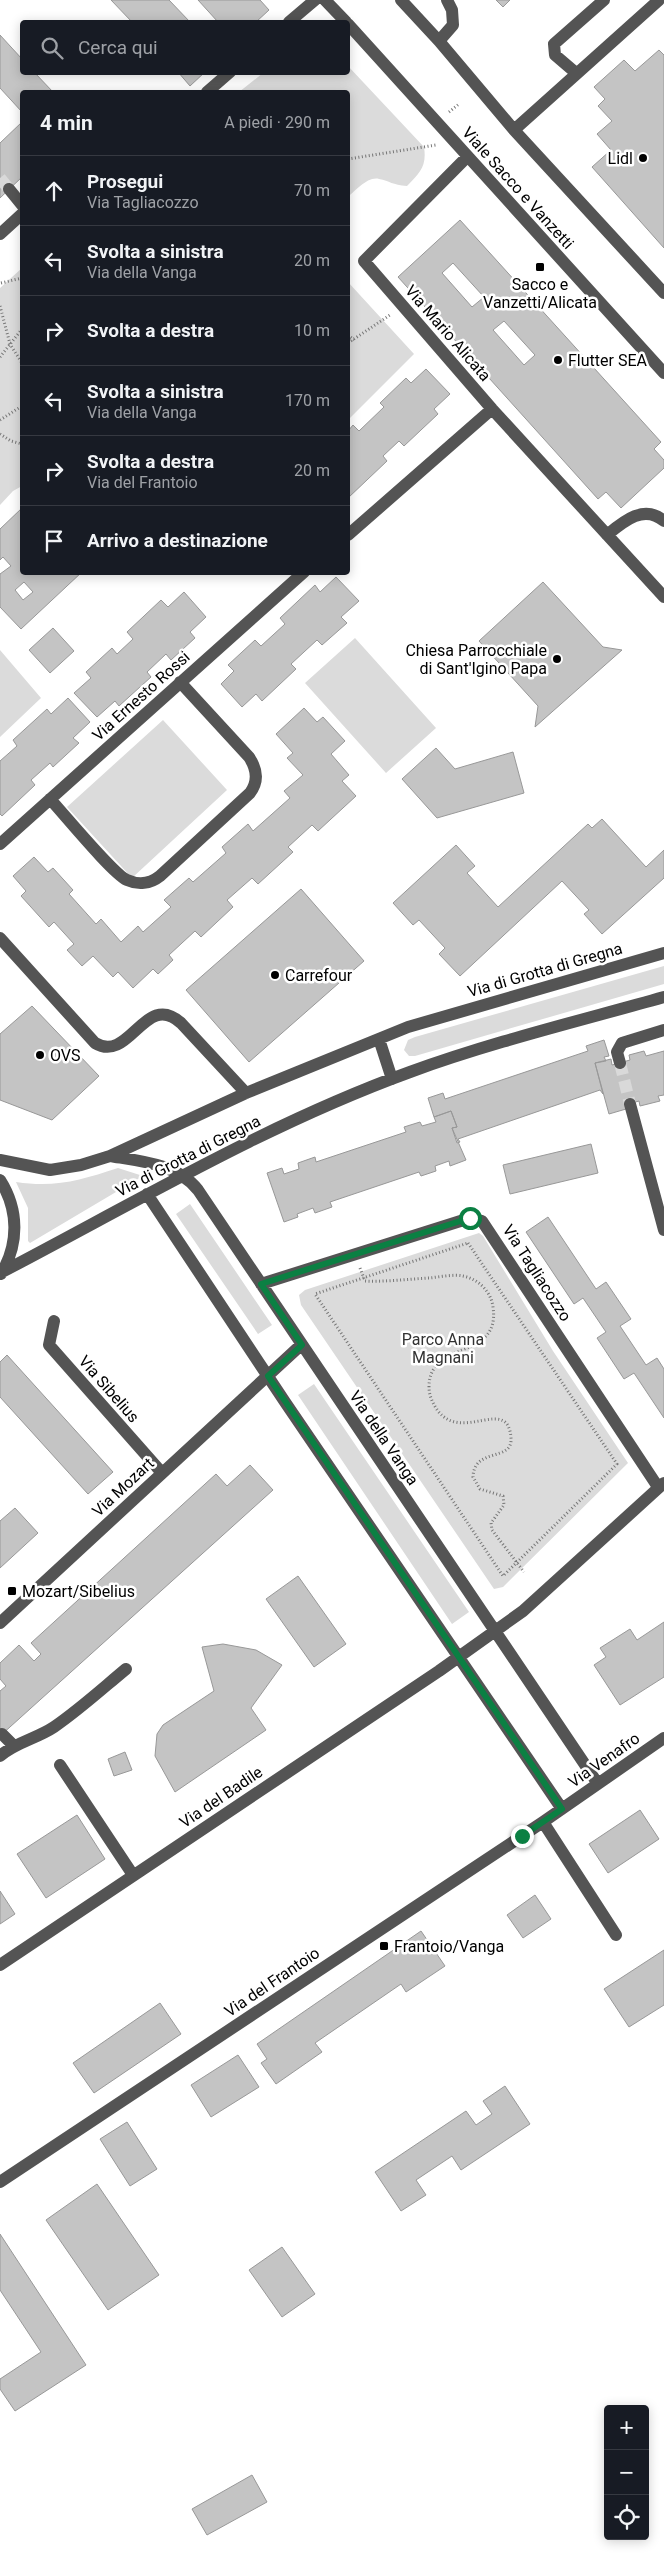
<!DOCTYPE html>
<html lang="it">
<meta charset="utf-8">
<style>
:root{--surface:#171b24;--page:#20242c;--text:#f1f3f6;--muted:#9ea1a6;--line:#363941}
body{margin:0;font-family:Roboto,sans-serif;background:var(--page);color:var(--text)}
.controls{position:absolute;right:15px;bottom:15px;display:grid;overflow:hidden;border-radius:5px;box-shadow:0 2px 12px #0003}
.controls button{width:45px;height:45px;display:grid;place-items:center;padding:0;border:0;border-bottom:1px solid var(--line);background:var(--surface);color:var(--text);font:25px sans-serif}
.stop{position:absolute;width:15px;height:15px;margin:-11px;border:4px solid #0b8043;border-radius:50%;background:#fff}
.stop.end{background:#0b8043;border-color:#fff;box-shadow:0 1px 5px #0008}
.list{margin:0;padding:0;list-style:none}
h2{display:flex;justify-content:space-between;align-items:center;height:65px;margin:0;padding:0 20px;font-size:21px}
h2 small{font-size:16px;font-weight:400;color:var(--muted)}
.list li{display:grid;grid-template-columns:32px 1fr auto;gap:15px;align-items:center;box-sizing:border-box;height:70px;padding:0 20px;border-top:1px solid var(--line)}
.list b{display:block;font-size:19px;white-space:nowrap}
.list p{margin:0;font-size:16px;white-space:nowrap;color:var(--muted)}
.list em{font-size:16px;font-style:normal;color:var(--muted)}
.icon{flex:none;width:28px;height:28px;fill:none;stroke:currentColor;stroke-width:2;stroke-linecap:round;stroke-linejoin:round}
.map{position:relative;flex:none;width:664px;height:2555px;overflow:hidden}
.search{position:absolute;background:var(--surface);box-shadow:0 2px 12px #0003;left:20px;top:20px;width:330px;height:55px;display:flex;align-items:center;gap:12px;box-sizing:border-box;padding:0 18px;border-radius:5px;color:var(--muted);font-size:19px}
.panel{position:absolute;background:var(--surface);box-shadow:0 2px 12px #0003;left:20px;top:90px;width:330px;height:485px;border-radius:5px}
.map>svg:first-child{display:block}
.green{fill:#dbdbdb}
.building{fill:#c4c4c4;stroke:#989898;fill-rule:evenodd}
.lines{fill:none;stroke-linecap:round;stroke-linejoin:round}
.minor-tunnel{stroke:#d9d9d9;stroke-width:12;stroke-dasharray:12 6;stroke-linecap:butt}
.path{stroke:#767676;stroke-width:3;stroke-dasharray:1 2.5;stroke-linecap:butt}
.minor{stroke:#545454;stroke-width:12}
.route{stroke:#0b8043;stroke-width:6}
.poi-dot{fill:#000;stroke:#fff;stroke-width:2}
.labels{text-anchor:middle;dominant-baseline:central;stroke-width:5;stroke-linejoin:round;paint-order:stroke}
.poi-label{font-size:16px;fill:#000;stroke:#fff;text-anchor:start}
.street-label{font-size:16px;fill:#000;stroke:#fff}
.park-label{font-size:16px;fill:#323232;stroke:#fff}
</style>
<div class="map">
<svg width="664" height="2555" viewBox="0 0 664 2555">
<rect width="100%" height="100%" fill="#fff"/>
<path class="green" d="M348,66L424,147C427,166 420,173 407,186C392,185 390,181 379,179C368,176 355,191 348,197V92H239L263,73L348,72Z
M22,268V486L13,491L0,505V288Z
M348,282L414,354L348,420Z
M355,638L436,728L386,773L305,683Z
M0,650L41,698L0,737Z
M163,720L227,790L132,878L67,807Z
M664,966V984L415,1056H409L404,1050L408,1040L415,1037Z
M118,1168L143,1176L30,1243L28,1241V1208L16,1182C56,1188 81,1180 118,1168Z
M190,1204L272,1325L258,1334L176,1214Z
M479,1233L483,1236L553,1351L628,1463L503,1587L494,1589L301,1305L299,1295L305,1290Z
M314,1384L469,1612L452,1624L298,1395Z"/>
<path class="building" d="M111,0H169L190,22H132Z
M198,0H260L269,10L256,22H218Z
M496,0H510L503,7Z
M0,35L22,59V72H34L53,92H22V112L0,88Z
M659,50L664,55V248L592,167L611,150L597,134L612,121L598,106L605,99L594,87L624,60L635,71Z
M178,72H205L190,86Z
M22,122V177L0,198V143Z
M460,220L661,442L654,449L664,460V468L621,508L606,492L598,499L398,277ZM453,263L484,297L472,307L442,273ZM504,321L535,355L524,365L493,330Z
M426,369L450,394L434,409L438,414L404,446L399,441L383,456L387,461L348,498V431L353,425L359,431L384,407L380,403L406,378L411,383Z
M22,508V572H82L21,629L0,607V574L11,566L3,557L0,560V529ZM24,582L33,592L23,600L15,590Z
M336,577L359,601L341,617L347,623L322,645L317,640L291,664L296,669L262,701L256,694L242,707L221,684L234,671L228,665L255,640L261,646L285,624L280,618L315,585L320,592Z
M543,582L603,647L622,650L535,727L538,706L479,641Z
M184,592L206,617L190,632L195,638L171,660L166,654L147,672L151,677L119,706L115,701L97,717L74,693L91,678L86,672L112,648L117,654L133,639L127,632L161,600L168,607Z
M53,628L74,651L50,673L29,650Z
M68,698L90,722L73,738L79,743L53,767L50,763L31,780L35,785L2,816L0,814V761L17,746L13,740L47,709L51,714Z
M304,708L317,722L323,717L345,741L331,754L349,775L342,781L356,796L318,831L312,825L288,847L293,852L258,884L252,878L227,900L233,907L201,937L195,931L169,955L173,960L158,974L153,969L133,988L118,972L113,977L93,956L82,966L67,950L74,944L54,922L49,927L21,896L26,891L13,876L34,857L48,872L53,868L73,890L69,894L96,924L101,919L121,942L138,926L143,932L171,907L164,900L189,878L193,882L226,853L222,847L248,824L253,831L290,798L284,791L303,775L287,758L293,753L276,734Z
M436,748L455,769L513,752L524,793L437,818L402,779Z
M602,819L646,867L664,850V878L602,934L584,914L589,910L562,881L460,976L439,954L445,948L419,920L413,925L393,903L456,845L475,866L467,873L498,907L588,824L592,828Z
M301,889L364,961L249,1062L186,990Z
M32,1006L99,1076L52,1120L0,1100V1034Z
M604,1040L609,1056L604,1057L606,1061L595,1063L603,1094L600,1090L458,1139L460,1142L457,1143L452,1128L457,1127L451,1111L434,1117L428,1098L443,1093L445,1099L588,1051L586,1046Z
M644,1051L646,1056L664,1051V1095L658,1096L660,1101L640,1106L639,1101L625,1105L626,1109L609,1114L595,1063L611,1059L612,1065L630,1060L629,1055Z
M451,1111L457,1127L452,1128L466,1160L450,1166L449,1161L435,1166L436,1171L421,1176L419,1172L330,1202L332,1207L315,1213L313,1208L297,1214L298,1217L284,1222L267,1173L282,1168L284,1174L299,1169L298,1163L315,1157L316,1162L406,1132L404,1127L420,1122L422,1126L436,1122L434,1117Z
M591,1144L598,1173L510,1194L503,1165Z
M548,1217L596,1289L606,1282L631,1319L620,1326L646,1365L657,1358L664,1369V1418L634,1373L624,1379L597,1338L606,1332L583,1298L574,1304L526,1232Z
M7,1355L113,1472L88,1494L0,1397V1362Z
M250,1465L273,1490L0,1736V1691L6,1686L0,1679V1663L19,1645L34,1661L41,1654L31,1643L216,1474L227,1486Z
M15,1508L38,1533L0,1568V1521Z
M298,1576L346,1644L314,1667L266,1599Z
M664,1622V1677L620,1705L594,1665L606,1657L600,1648L630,1629L637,1640Z
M223,1644L256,1650L282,1665L251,1708L266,1730L175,1792L155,1756L157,1734L163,1725L214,1691L202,1647Z
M125,1752L132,1770L114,1776L108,1759Z
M640,1810L659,1839L608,1873L589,1844Z
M77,1815L105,1859L46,1898L17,1854Z
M0,1891L15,1914L0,1924Z
M535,1895L551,1919L523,1938L507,1915Z
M421,1931L445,1966L406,1992L401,1984L315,2043L322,2052L276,2084L261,2063L267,2059L257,2044Z
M664,1950V2005L629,2027L604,1989Z
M160,2003L181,2034L94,2093L73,2063Z
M238,2055L259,2087L211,2117L191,2085Z
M505,2086L530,2124L461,2170L452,2156L416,2180L426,2195L401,2211L375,2172L466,2111L476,2125L492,2114L483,2101Z
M127,2122L157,2169L130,2186L100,2139Z
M97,2184L159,2275L108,2310L46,2220Z
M0,2234L86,2365L15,2411L0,2389V2379L41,2352L0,2290Z
M282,2247L315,2294L282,2317L249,2270Z
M252,2475L267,2502L207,2535L192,2509Z"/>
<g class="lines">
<path class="minor-tunnel" d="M0,178L9,189
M620,1063L630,1104"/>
<path class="path" d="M449,112L459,104
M348,159L436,145
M1,283L22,278
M0,306L10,344L22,363
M348,335L354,340
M348,343L390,315
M0,357L22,329
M0,420L22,406
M0,434L11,441L22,444
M468,1243L617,1464L503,1576L315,1294Z
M360,1268L365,1281C386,1282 408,1279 429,1278C440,1277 453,1274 463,1276C478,1279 491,1291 493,1307C501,1361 429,1339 429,1387C429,1396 433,1404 438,1411C463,1443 508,1395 511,1438C513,1462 474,1447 473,1477L480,1489L503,1496L504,1505L491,1523L492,1530L524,1572"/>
<path class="minor" d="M325,0L346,22
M401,0L439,41L514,130L664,293
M289,22L315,0
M348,24L664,373
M439,41L453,25L452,10L447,0
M576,73L555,55L554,44L604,0
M207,92L230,72
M514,130L659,0
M467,157L364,261L492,409L664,597
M9,189L22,205
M0,234L22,214
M348,535L492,409
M607,535C624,521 644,504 664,521
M50,799C64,814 113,874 127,880C138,885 150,884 160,876L250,793C259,781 257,769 249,757L180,682
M0,844L304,572
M0,938L95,1043C130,1064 145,990 181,1023L246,1093
M379,1039L392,1079
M620,1063L617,1052L622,1043L664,1030
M630,1104L664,1230
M110,1156C140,1161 178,1164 198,1190L598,1784
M0,1160L50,1170L81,1165L110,1156L246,1093L408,1027L664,953
M0,1180C19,1210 19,1244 1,1274
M147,1194L285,1402L562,1809
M2,1272C136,1202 267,1124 410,1072C492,1042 579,1021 664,997
M261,1284L470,1218L482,1221L658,1487
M54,1321L49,1345L162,1473
M0,1623L301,1345
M2,1734L13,1745
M0,1756C16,1742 36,1739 54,1727C79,1710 103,1688 126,1669
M60,1765L133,1875
M543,1822L616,1935
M0,1965L439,1671L523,1611L664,1483
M0,2182L543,1822L664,1738"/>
</g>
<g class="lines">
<path class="route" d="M470,1218L261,1284L302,1345L268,1376L562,1809L522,1836"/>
</g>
<g class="poi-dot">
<circle cx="643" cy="158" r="5"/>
<rect x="535" y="262" width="10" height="10" rx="2.5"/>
<circle cx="558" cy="360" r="5"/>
<circle cx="557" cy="659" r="5"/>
<circle cx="275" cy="975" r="5"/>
<circle cx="40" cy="1055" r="5"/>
<rect x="7" y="1586" width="10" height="10" rx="2.5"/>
<rect x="379" y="1941" width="10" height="10" rx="2.5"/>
</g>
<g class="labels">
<g class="poi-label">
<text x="633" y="158" text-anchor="end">Lidl</text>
<text x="540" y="284" text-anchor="middle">Sacco e<tspan x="540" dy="18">Vanzetti/Alicata</tspan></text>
<text x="568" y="360">Flutter SEA</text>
<text x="547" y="650" text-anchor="end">Chiesa Parrocchiale<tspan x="547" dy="18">di Sant'Igino Papa</tspan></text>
<text x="285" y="975">Carrefour</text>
<text x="50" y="1055">OVS</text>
<text x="22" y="1591">Mozart/Sibelius</text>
<text x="394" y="1946">Frantoio/Vanga</text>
</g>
<g class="street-label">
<text transform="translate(518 188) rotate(48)">Viale Sacco e Vanzetti</text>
<text transform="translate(448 333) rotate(49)">Via Mario Alicata</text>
<text transform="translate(141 696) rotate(-42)">Via Ernesto Rossi</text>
<text transform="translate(545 970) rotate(-16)">Via di Grotta di Gregna</text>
<text transform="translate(188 1156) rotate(-27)">Via di Grotta di Gregna</text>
<text transform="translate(537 1273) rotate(57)">Via Tagliacozzo</text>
<text transform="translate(109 1389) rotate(49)">Via Sibelius</text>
<text transform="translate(384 1438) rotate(56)">Via della Vanga</text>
<text transform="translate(123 1487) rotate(-43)">Via Mozart</text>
<text transform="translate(604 1760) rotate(-35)">Via Venafro</text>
<text transform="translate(221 1797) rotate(-34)">Via del Badile</text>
<text transform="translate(272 1982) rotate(-34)">Via del Frantoio</text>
</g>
<g class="park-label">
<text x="443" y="1339">Parco Anna<tspan x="443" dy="18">Magnani</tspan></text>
</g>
</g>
</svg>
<div class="controls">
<button>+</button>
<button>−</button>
<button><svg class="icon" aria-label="locate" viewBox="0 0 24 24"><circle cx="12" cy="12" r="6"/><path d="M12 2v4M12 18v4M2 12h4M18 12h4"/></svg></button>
</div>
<div class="stop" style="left:470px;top:1218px"></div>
<div class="stop end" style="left:522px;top:1836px"></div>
<div class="search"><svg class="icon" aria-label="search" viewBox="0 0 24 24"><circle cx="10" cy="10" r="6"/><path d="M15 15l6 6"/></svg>Cerca qui</div>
<section class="panel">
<h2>4 min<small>A piedi · 290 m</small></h2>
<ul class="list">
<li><svg class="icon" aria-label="ahead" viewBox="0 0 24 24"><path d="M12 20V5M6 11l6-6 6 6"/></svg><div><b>Prosegui</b><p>Via Tagliacozzo</p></div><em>70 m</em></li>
<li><svg class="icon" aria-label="left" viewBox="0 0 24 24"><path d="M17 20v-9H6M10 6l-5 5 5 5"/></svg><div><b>Svolta a sinistra</b><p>Via della Vanga</p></div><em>20 m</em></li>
<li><svg class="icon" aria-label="right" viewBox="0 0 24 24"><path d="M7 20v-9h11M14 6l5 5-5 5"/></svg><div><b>Svolta a destra</b></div><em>10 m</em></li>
<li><svg class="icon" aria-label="left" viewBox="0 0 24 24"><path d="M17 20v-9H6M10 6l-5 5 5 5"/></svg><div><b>Svolta a sinistra</b><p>Via della Vanga</p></div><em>170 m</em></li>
<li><svg class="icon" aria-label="right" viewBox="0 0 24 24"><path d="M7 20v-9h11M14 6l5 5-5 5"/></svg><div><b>Svolta a destra</b><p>Via del Frantoio</p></div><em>20 m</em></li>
<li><svg class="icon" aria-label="arrive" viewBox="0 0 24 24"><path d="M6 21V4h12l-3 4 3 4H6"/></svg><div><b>Arrivo a destinazione</b></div></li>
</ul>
</section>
</div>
